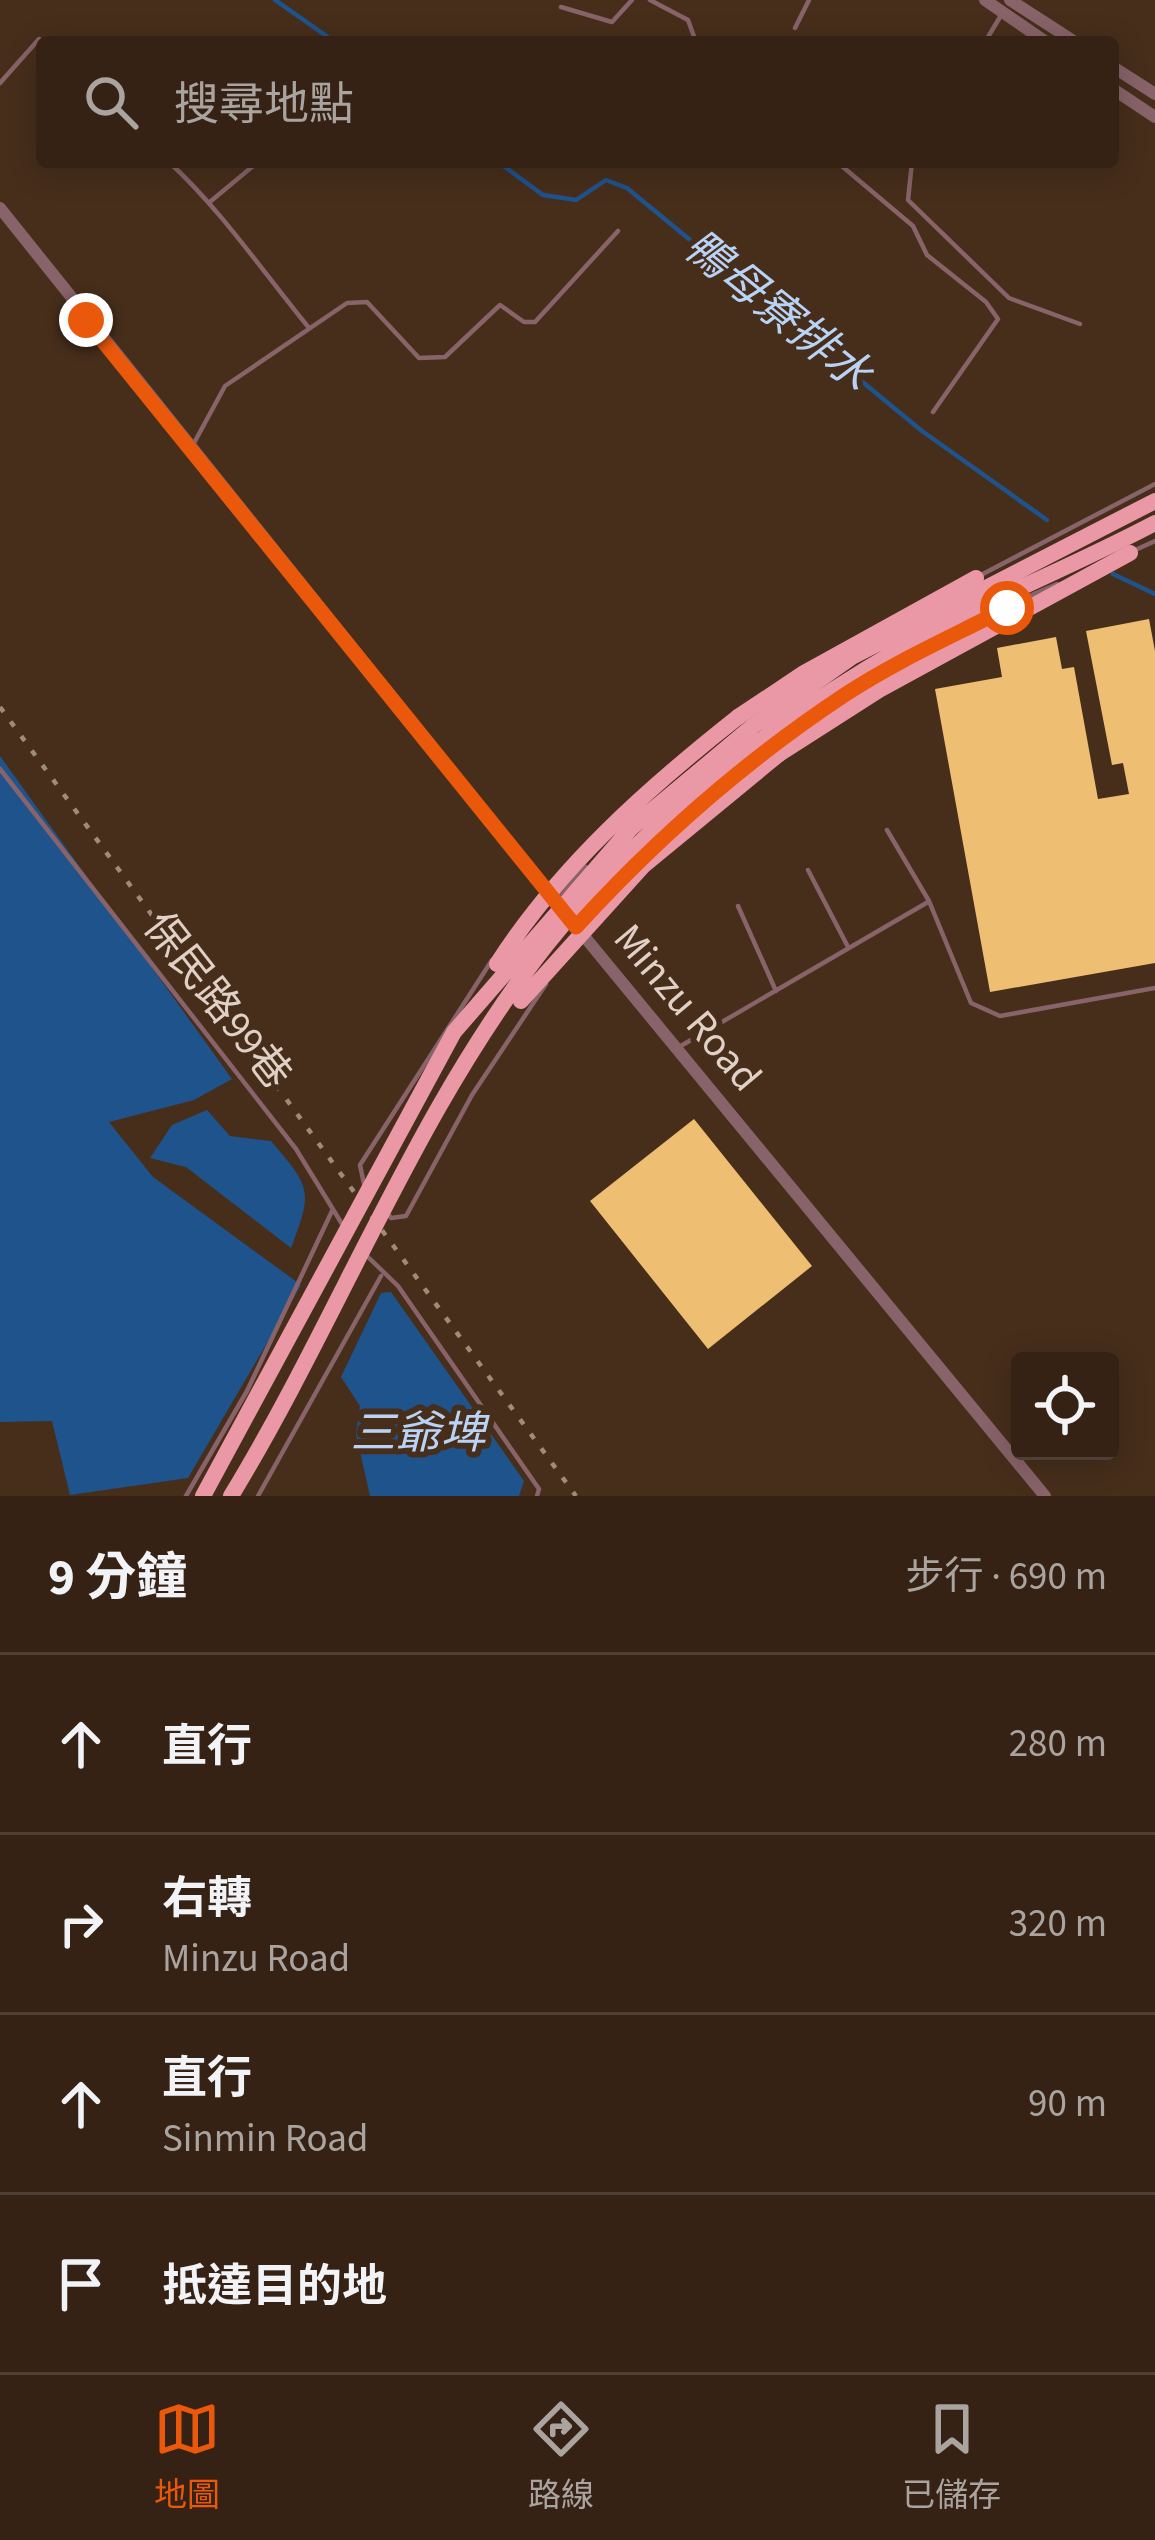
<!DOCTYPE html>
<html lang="zh-TW">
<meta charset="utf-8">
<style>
:root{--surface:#352214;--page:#402f22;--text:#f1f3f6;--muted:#aaa4a0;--line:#4f3f34;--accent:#ea580c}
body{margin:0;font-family:"Source Sans 3","Noto Sans TC",sans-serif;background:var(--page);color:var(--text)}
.controls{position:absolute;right:36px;bottom:36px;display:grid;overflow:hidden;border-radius:12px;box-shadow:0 6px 30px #0003}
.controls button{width:108px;height:108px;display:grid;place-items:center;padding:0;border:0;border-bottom:3px solid var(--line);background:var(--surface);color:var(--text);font:60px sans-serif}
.stop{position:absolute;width:36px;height:36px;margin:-27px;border:9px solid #ea580c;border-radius:50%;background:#fff}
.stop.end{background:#ea580c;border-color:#fff;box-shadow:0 3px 12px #0008}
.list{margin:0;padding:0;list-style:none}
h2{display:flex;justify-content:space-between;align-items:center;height:156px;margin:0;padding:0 48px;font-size:51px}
h2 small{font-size:39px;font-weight:400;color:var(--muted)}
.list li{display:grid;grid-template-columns:78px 1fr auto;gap:36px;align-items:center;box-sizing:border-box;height:180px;padding:0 48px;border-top:3px solid var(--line)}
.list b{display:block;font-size:45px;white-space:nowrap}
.list p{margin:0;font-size:39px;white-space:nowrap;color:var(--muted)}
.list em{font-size:39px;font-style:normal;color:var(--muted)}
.icon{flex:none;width:66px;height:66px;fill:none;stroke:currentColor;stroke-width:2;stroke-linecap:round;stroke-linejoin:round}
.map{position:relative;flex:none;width:1155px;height:1496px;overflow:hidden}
.search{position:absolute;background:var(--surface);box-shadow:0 6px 30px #0003;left:36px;right:36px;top:36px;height:132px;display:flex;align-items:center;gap:30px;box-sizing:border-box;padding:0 42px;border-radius:12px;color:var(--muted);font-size:45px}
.sheet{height:876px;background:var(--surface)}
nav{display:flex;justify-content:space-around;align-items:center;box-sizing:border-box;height:168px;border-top:3px solid var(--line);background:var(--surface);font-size:33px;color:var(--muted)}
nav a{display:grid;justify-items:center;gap:6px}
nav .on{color:var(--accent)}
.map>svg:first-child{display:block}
.water{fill:#1f538c}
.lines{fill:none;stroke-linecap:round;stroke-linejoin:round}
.stream{stroke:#1f538c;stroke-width:4.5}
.building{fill:#eebf72}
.service{stroke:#886369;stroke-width:4.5}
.tertiary{stroke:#886369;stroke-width:12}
.trunk{stroke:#eb98a6;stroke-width:16}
.rail{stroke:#9f8b7c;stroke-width:4.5;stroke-dasharray:6 12;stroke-linecap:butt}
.trunk-bridge{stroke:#eb98a6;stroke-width:16}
.route{stroke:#ea580c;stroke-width:15}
.labels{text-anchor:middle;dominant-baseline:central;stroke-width:12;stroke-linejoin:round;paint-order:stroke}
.street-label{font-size:42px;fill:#e1d0c5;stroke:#472e1b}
.water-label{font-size:45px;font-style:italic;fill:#b8d3f5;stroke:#472e1b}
</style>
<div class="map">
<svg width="1155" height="1496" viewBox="0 0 1155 1496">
<rect width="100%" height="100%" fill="#472e1b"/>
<path class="water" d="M0,756L232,1079L194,1100L109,1122L153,1177L301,1285L188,1478L70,1495L52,1421L0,1422Z
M207,1110L230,1136L271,1141C311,1188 313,1190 291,1248L186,1167L150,1158L172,1125Z
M391,1292L524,1481L519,1496H370L356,1434L360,1406L341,1377L381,1293Z"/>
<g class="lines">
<path class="stream" d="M275,0L335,42
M498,162L543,195L576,200L606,180L627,188L922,431L1047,520
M1113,574L1155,594"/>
</g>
<path class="building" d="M1149,619L1155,651V963L990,992L935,689L1002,677L997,648L1056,637L1062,669L1074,667L1098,799L1129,794L1123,763L1112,765L1086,631Z
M694,1119L812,1266L708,1349L590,1201Z"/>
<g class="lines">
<path class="service" d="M650,0L688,20L696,42
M561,7L612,22L632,0
M795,28L809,0
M985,42L1000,17
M0,83L39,39L44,42
M169,162C222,211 263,272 309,328
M837,162L913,226L927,255L986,302L998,319L933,412
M912,162L908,200L1009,298L1080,324
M211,201L258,162
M194,443L225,386L347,303L367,302L419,358L445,357L500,305L524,322H535L618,231
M1133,551L1155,541
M979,576L1155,484
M0,769L296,1149L342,1224
M887,830L929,901L971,1003L1000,1016L1155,988
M808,870L847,945
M556,898L586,867
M738,906L776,991
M576,926C711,780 873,661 1057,584
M679,1047L928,902
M364,1184L360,1165L492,960
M386,1211L391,1218L406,1216L472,1095L546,984
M368,1257L398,1286L539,1489L537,1496
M186,1496L247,1391L332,1211
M258,1496L381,1276"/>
<path class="tertiary" d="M985,0L1046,42
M1010,0L1075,42
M1113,67L1155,94
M1113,89L1155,117
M0,208L552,897
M565,913L1045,1496"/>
<path class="trunk" d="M738,717L804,673L976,578
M779,754L879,690L1130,553"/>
<path class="rail" d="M0,707L576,1496"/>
<path class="trunk-bridge" d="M497,964C560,866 648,788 738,717
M521,1001L644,865L779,754
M203,1496L454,1032L631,828L753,726L852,657L1155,501
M231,1496C341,1315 415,1111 547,944C641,826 772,722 902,648C984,601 1072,567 1155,523"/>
</g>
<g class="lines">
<path class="route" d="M86,320L576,927C656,839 746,760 846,694C896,661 953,636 1007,608"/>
</g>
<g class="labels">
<g class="street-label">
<text transform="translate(217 1001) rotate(52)">保民路99巷</text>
<text transform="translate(687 1008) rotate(50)">Minzu Road</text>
</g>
<g class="water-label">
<text transform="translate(777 311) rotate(39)">鴨母寮排水</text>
<text x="418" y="1434">三爺埤</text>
</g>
</g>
</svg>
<div class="controls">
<button><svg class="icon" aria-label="locate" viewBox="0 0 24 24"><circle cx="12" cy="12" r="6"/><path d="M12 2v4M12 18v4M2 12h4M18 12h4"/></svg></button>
</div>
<div class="stop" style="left:1007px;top:608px"></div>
<div class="stop end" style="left:86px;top:320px"></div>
<div class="search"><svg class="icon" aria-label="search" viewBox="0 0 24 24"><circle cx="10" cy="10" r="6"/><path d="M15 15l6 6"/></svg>搜尋地點</div>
</div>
<section class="sheet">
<h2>9 分鐘<small>步行 · 690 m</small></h2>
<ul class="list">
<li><svg class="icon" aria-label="ahead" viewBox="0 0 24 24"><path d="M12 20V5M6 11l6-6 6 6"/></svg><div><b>直行</b></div><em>280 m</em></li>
<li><svg class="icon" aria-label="right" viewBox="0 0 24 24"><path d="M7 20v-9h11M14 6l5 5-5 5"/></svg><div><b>右轉</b><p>Minzu Road</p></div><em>320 m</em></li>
<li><svg class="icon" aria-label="ahead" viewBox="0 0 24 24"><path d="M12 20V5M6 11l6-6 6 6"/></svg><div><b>直行</b><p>Sinmin Road</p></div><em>90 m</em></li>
<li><svg class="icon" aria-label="arrive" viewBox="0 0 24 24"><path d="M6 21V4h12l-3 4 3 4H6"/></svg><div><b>抵達目的地</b></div></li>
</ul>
</section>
<nav>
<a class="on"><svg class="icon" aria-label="map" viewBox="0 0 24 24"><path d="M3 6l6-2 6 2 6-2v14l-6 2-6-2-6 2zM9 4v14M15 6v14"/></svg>地圖</a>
<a><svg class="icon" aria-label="directions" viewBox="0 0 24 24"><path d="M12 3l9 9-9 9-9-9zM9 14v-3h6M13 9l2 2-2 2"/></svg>路線</a>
<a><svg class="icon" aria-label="saved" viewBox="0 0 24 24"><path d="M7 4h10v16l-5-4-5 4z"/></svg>已儲存</a>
</nav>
